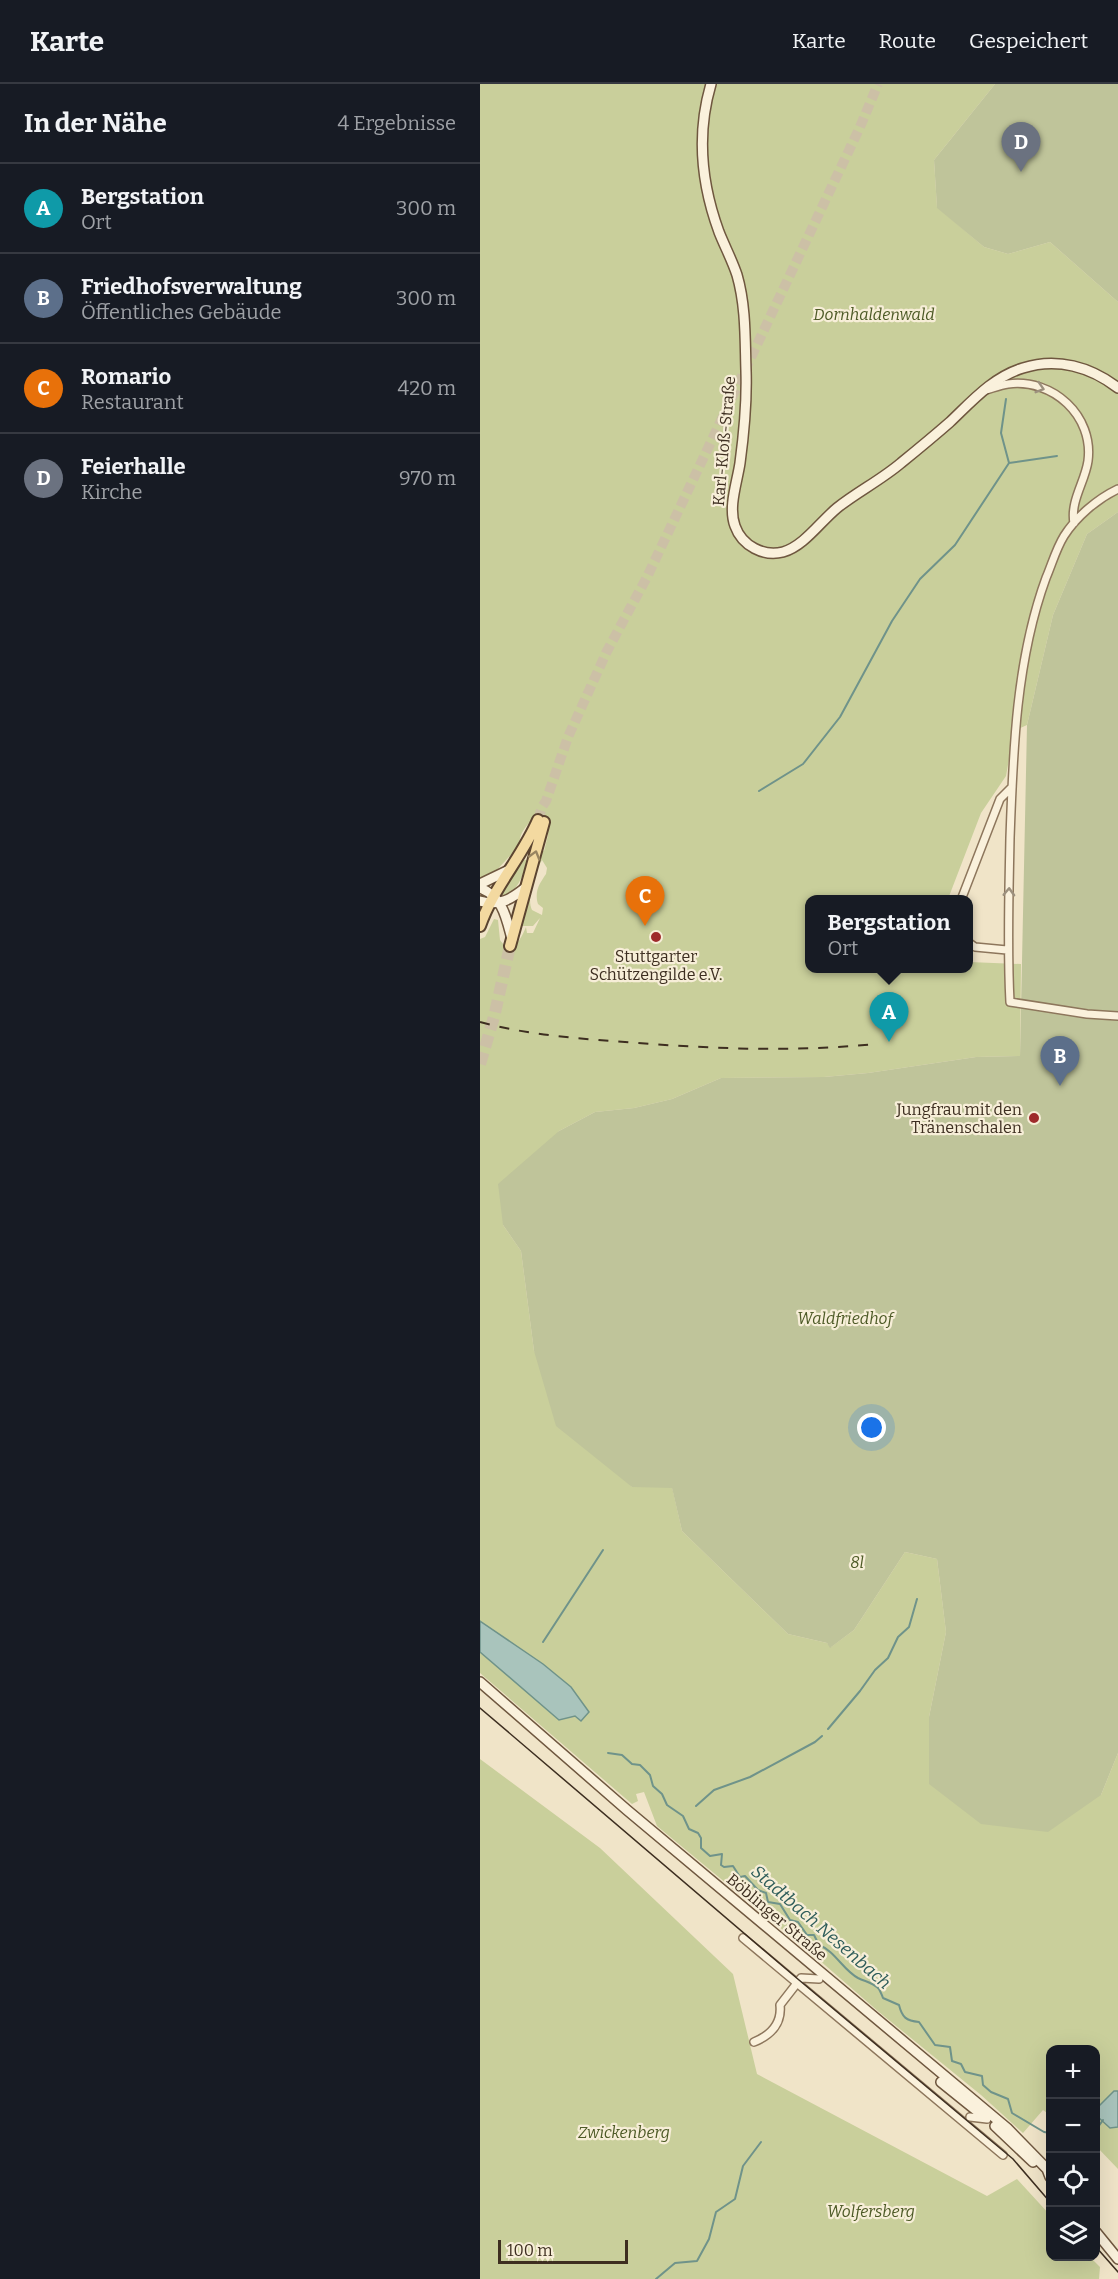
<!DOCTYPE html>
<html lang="de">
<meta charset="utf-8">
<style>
:root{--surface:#171b24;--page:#242831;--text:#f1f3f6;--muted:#9ea1a6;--line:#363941;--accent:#cc999b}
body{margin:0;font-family:Bitter,serif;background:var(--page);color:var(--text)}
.controls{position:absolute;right:18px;bottom:18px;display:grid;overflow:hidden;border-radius:12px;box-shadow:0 6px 24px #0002}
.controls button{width:54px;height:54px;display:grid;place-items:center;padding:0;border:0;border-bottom:2px solid var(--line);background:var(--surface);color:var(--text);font:30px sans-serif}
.scale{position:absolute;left:18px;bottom:15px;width:130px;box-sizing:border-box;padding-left:6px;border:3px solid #3d2e20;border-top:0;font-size:16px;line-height:21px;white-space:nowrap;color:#3d2e20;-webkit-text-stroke:4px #f7eed8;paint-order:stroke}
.you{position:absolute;left:392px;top:1344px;width:21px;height:21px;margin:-15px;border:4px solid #fff;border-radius:50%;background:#1a73e8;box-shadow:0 0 0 9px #1a73e833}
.badge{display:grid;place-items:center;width:39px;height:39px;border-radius:50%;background:var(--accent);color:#fff;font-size:20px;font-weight:700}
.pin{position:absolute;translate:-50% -50px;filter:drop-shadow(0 2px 3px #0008)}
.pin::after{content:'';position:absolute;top:32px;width:21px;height:18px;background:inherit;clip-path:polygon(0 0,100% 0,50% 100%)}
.popup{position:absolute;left:325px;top:811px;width:168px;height:78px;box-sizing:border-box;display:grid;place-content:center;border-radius:12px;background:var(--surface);filter:drop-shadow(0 2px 4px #0005);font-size:20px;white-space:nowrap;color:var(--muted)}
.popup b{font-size:22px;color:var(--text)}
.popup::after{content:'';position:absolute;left:50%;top:100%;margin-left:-12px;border:12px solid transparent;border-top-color:var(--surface)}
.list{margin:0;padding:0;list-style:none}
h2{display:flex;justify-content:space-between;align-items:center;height:78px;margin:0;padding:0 24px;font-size:26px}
h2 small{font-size:20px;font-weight:400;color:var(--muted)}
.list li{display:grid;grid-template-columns:39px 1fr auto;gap:18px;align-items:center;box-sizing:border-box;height:90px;padding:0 24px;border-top:2px solid var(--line)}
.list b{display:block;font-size:22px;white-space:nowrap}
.list p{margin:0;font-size:20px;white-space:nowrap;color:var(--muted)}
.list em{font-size:20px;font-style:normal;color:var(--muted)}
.icon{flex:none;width:33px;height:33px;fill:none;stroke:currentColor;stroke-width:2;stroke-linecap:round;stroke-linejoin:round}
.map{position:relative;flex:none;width:638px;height:2195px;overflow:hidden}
header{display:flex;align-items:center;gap:36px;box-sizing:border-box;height:84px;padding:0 30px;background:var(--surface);border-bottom:2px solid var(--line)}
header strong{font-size:28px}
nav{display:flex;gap:33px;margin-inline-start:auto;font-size:21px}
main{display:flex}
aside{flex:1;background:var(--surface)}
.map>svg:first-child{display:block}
.green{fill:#c9cf9b;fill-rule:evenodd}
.cemetery{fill:#bfc49a}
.water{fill:#a9c4bc;stroke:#6f938a;stroke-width:1.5}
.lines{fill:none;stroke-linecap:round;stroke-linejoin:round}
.stream{stroke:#6f938a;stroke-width:2}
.primary-tunnel{stroke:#ccc0a6;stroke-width:10;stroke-dasharray:10 5;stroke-linecap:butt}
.trunk-tunnel{stroke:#ccc0a6;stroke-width:12;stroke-dasharray:12 6;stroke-linecap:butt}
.minor-casing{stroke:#8d765c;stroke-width:10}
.secondary-casing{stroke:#6f573f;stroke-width:12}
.primary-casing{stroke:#5b4430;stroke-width:14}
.minor{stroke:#faf1dc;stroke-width:7}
.secondary{stroke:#faf1dc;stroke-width:9}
.primary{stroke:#f3d9a0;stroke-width:10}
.tram{stroke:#3d2e20;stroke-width:1.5}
.rail{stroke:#3d2e20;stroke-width:2;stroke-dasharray:10 10;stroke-linecap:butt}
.oneway{stroke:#9c907e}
.oneway2{stroke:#988460}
.poi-dot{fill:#9e2a2b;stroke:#f7eed8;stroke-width:2}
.labels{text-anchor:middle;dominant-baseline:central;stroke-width:4.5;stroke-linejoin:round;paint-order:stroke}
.park-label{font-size:16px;font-style:italic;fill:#4d5a26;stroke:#f7eed8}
.street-label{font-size:16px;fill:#3d2e20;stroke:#f7eed8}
.poi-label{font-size:16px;fill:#3d2e20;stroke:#f7eed8}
.water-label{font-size:18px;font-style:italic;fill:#2f5d5a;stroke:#f7eed8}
</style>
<header>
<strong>Karte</strong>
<nav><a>Karte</a><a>Route</a><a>Gespeichert</a></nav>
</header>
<main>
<aside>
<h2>In der Nähe<small>4 Ergebnisse</small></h2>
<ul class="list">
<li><span class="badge" style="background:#0f9aa8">A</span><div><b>Bergstation</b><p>Ort</p></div><em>300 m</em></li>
<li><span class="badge" style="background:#5c6f8a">B</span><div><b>Friedhofsverwaltung</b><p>Öffentliches Gebäude</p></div><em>300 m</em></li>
<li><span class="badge" style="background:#e8710a">C</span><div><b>Romario</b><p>Restaurant</p></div><em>420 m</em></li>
<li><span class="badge" style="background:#6b7280">D</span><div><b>Feierhalle</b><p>Kirche</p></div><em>970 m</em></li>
</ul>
</aside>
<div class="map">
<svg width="638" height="2195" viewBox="0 0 638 2195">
<rect width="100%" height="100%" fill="#f0e4c8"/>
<path class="green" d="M0,0H515L454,76L457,123L504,163L528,170L570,158L638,218V428L607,450L573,531L547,641L534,647L526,692L501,729L468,815L330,816V884H488L489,878L541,880L540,972L496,973L388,989L344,993L241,994L192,1015L154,1024L115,1028L79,1047L23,1141L41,1167L54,1267L152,1403H192L202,1447L308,1550L347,1559L351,1563L374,1546L425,1468L457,1475L466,1548L449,1633L621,1711L638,1669V2085L616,2062V1966H570V2031L563,2026L543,2049L501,2011L399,1928L338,1875L177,1742L164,1708L156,1710L158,1717L152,1720L0,1589V855L5,853L14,835L18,836L20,856C32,873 41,855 46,843L47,849H53L60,834L53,842H39L60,766L64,767L68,751L67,738L54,734C47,741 38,750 40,761L15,788L0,796ZM62,776L67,784L66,790C60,799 54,807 58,820L63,824L62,831L52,826C46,813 55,788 62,776Z
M44,776H47C43,792 39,804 25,813L22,812V809Z
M0,1675L120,1764L253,1890L277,1990L507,2112L537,2095L570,2131V2172L610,2173L620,2183L619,2195H0Z"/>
<path class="cemetery" d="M515,0H638V218L570,158L528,170L504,163L457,124L454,76Z
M638,428V1669L621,1711L568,1748L501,1740L449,1700V1633L466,1548L457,1475L425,1468L374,1546L350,1564L347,1559L308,1550L202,1447L192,1404L152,1403L76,1342L54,1267L41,1167L23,1141L18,1100L79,1047L115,1028L154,1024L192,1015L241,994L344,993L388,989L496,973L540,972L547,641L573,531L607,450Z"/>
<path class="water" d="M0,1537L63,1580L91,1603L109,1628L101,1637L95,1632L79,1636L0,1568Z
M634,2007H638V2043L630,2044L619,2034L618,2023Z"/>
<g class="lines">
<path class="stream" d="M526,315L521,349L529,379
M279,707L323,680L360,633L412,537L440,495L475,461L529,379L577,372
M63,1558L123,1466
M348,1645L380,1607L395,1586L408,1574L418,1553L429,1543L437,1515
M128,1669L142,1671L152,1680L160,1681L170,1691L173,1702L182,1710L187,1721L203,1732L209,1745L218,1749L221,1754V1764L230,1772L242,1770L241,1781L244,1783L253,1782L260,1793L265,1792L278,1806L286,1809L288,1818L300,1820L310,1836L318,1838L327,1851H334L339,1861C355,1867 363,1886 378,1894C386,1898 392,1898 399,1905C400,1907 402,1911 403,1914L419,1921C422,1933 426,1937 439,1938L455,1961L470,1963L472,1977L481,1980L485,1988L502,1992L503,2001L511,2008L528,2015L532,2029L564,2048L570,2049
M216,1722L234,1706L270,1693L335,1658L342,1652
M616,2046L623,2036
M176,2195L195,2179L217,2177L229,2155L236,2128L255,2115L263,2082L281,2058"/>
<path class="primary-tunnel" d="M58,736L62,723L66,717L88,653L127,567L167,493L380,43L398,0"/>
<path class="trunk-tunnel" d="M0,980L14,933L30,862"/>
<g class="minor-casing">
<path id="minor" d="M506,306C513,304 521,301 528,300C573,294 614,332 608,377C605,398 590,417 594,439
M638,405C617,415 596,433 584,452C576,465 572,480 566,494C536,576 533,668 530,754C529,809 527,863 530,918L607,930L638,932
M481,816L520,715L532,703
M488,858L495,863L527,866
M263,1854L523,2071
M274,1958C291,1951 302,1939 300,1921L321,1894L339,1895
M490,2033L507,2035"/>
</g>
<g class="secondary-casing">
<path id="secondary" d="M231,0C216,51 221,99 239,148C245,163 252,176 257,191C266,222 265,255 266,287C267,317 264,349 260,379C257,399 248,423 255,442C262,462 284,473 303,468C324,462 340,438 357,424C377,408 401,396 421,379C437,366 454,352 470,338C492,317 513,293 543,284C577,273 611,283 638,304
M0,800L29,786
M0,804C23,813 26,833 32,855
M0,817C20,822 30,816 45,804
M0,1598L147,1726L527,2044L567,2085L570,2093
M461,1998L502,2031
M515,2042L553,2078
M616,2148L638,2175"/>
</g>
<g class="primary-casing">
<path id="primary" d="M0,842C13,804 42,773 58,736
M30,862L64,738"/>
</g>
<use href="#minor" class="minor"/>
<use href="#secondary" class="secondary"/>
<use href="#primary" class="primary"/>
<path class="tram" d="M0,1624L319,1896L533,2075L570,2118
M616,2163L638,2188"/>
<path class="rail" d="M0,938C52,952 104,955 158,959C237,965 315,968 395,960"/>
</g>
<defs><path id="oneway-chevron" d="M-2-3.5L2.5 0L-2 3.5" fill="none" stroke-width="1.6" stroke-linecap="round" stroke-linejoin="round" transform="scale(1.5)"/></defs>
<g class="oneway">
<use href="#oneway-chevron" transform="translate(560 304) rotate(17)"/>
<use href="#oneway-chevron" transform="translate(529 808) rotate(-88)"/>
</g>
<use class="oneway2" href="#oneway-chevron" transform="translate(55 771) rotate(-74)"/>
<g class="poi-dot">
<circle cx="176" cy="853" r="6"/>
<circle cx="554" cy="1034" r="6"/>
</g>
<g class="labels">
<g class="park-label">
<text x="394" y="230">Dornhaldenwald</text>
<text x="365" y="1234">Waldfriedhof</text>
<text x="377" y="1478">8l</text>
<text x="144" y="2048">Zwickenberg</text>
<text x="391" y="2127">Wolfersberg</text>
</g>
<g class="street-label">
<text transform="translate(244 357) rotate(-85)">Karl-Kloß-Straße</text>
<text transform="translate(297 1833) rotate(40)">Böblinger Straße</text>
</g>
<g class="poi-label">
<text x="176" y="872">Stuttgarter<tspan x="176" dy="18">Schützengilde e.V.</tspan></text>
<text x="542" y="1025" text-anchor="end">Jungfrau mit den<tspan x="542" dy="18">Tränenschalen</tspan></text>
</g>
<g class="water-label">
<text transform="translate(341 1843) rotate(41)">Stadtbach Nesenbach</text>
</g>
</g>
</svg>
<div class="controls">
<button>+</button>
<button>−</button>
<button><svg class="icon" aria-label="locate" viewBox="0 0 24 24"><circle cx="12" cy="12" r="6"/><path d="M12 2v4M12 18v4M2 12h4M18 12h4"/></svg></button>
<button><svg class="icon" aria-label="layers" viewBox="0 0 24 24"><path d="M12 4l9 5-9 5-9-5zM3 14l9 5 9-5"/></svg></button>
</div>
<div class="scale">100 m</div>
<div class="you"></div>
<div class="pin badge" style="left:409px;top:958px;background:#0f9aa8">A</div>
<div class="popup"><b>Bergstation</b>Ort</div>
<div class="pin badge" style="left:580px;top:1002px;background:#5c6f8a">B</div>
<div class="pin badge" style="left:165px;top:842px;background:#e8710a">C</div>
<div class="pin badge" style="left:541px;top:88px;background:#6b7280">D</div>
</div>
</main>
